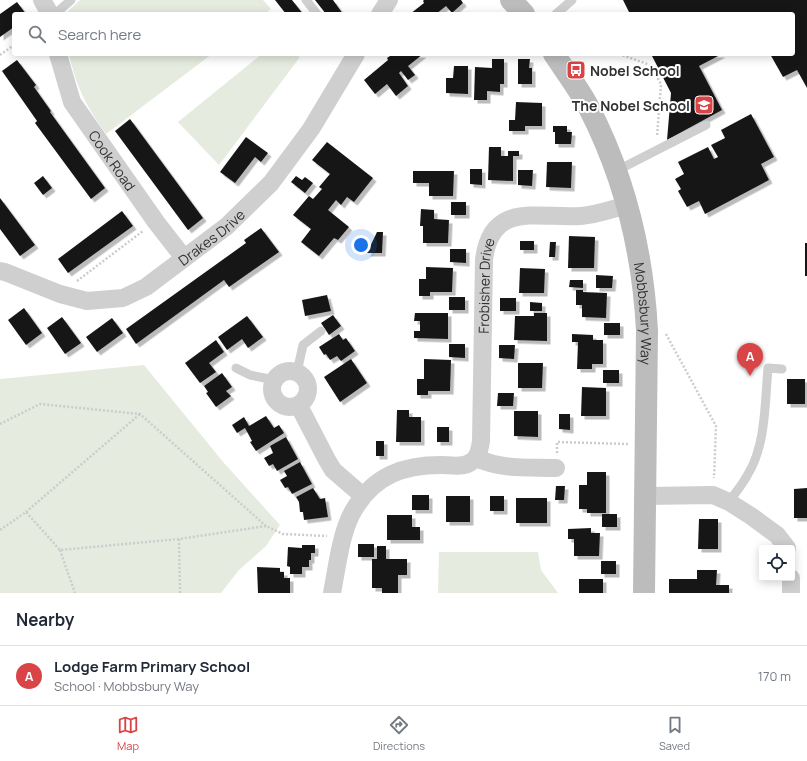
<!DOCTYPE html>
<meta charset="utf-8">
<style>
:root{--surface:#fff;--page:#f2f2f3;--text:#1f2937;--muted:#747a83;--line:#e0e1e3;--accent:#d94547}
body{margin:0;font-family:Manrope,sans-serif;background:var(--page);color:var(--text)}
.controls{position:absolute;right:12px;bottom:12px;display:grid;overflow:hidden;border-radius:4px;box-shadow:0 2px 10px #0003}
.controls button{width:36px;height:36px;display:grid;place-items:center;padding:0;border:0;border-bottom:1px solid var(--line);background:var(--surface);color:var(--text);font:20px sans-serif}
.you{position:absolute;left:361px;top:245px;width:14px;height:14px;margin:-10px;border:3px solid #fff;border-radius:50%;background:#1a73e8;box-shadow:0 0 0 6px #1a73e833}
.badge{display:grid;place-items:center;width:26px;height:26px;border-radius:50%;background:var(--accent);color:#fff;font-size:13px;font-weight:700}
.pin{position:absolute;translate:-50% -33px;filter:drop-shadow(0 1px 2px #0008)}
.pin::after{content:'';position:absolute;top:21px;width:14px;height:12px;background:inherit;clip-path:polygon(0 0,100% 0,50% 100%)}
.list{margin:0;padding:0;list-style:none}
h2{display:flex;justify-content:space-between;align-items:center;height:52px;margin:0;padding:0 16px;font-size:17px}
h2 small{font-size:13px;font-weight:400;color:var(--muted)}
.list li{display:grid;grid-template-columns:26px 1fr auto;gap:12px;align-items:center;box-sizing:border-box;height:60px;padding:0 16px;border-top:1px solid var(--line)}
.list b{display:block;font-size:15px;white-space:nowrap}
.list p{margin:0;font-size:13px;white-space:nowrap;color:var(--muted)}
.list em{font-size:13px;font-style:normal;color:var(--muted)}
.icon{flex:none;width:22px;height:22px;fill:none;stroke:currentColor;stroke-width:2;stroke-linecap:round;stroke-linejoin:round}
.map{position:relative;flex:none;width:807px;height:593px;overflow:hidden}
.search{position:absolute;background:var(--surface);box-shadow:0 2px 10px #0003;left:12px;right:12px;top:12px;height:44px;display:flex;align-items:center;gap:10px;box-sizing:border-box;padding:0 14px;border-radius:4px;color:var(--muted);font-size:15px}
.sheet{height:112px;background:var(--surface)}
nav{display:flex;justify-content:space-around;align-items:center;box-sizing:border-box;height:56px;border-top:1px solid var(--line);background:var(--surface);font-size:11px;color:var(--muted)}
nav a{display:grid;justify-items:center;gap:2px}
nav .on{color:var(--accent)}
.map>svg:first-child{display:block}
.green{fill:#e5ebdf}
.building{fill:#191919;filter:url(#shadow)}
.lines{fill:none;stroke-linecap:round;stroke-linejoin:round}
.path{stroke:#ccc;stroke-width:2.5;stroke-dasharray:2 2;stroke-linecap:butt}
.lane{stroke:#cfcfcf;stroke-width:9}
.street{stroke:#cfcfcf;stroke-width:18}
.secondary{stroke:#bcbcbc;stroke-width:22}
.labels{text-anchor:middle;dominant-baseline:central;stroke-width:4;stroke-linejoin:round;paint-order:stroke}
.poi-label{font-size:14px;font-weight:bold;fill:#323232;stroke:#fff;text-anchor:start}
.street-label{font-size:14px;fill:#323232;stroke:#fff}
</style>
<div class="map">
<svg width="807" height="593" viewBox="0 0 807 593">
<defs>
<filter id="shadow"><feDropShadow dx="3.5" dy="3.5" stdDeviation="0" flood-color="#0004"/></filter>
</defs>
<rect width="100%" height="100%" fill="#fff"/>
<path class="green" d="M80,0H263L271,9L264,14H65Z
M69,54H212L106,134C87,107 76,87 69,54Z
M262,54H292L300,57L219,165L178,122Z
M144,365L224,463L280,525L266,546L239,570L221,593H0V379Z
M439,552H538L541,570L558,593H438Z"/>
<path class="building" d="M275,0H292L303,14H286Z
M315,0H333L343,14H326Z
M424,0H461L463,3L452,13L446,6L436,14H410L424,3L423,1Z
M623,0H807V88L797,70L783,77L770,54H793V14H630Z
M17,2L26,14H14V27L0,37V14Z
M393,54H423L408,66L415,75L408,80L401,71L399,73L408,86L396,96L387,84L375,94L364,80L388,60L387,58Z
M651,54H722L699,66L722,110L667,140L671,93Z
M492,59H504V84H500V92L487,91V100H474L475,67L492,68Z
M518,59H530L529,68H532V84H518Z
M17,60L36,85L34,87L51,111L50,112L105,188L91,199L35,123L37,121L2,71Z
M454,66H468V94L446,93V78H453Z
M516,102L542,103V126H525V131H509V120H515Z
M751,114L774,157L761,164L769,180L705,214L699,201L687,207L678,191L681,189L675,179L684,174L678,162L708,147L714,159L718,157L711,145L725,138L721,130Z
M130,119L203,218L188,230L115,131Z
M553,126H567V132H572L571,144H555V132H553Z
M246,137L268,153L261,162L255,157L235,183L220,172Z
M327,142L373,178L354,202L347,197L341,205L336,200L328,210L349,227L338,240L334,238L319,256L301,242L311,229L293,215L309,196L313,199L322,189L319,187L330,174L312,160Z
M489,147H501V156H508V151H519V156H513V181L488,180Z
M547,162H572L571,188L546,187Z
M470,169H482V185L470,184Z
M518,170H533L532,186L518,185Z
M413,171H454L453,196H429V183H413Z
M43,176L52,188L43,195L34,183Z
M296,176L302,180L305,177L313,183L305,193L291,182Z
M0,198L35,245L20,256L0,229Z
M451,202H466V215H451Z
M421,209L434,210V219L449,220L448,243H423V226H420Z
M122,211L133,226L68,273L58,259Z
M261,228L279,252L229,287L224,280L136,344L126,329L246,243L244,240Z
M377,232H383L382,253H367Z
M569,236L595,237L594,268H568Z
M520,241H534V250H520Z
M550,242H556L555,257H549Z
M805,243H807V276H805Z
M450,249H466V263L450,262Z
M426,267L453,268L452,292H430V296H419V279H426Z
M520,268L545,269L544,293H519Z
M596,275L613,276L612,288H596Z
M570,280H583V288L569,287Z
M576,290H583V292L607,293L606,318L582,317V305H576Z
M327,295L331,311L305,316L302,300Z
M449,297H465V310H449Z
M500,298H516V311H500Z
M530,302L542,303V311H530Z
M24,308L42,333L26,345L8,320Z
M415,313H448V339L414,338V331H420V321H414Z
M534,313H547V341L514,340L515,316H534Z
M333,315L341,326L329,335L321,323Z
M247,316L263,337L248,348L242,339L227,350L218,337Z
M62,317L81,343L65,354L47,328Z
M112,318L123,333L97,352L86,337Z
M604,323H620V335H604Z
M339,334L343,340L346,338L355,351L341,361L337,356L330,360L326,354L324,355L319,347Z
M572,334L593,335V340H603V364H592V369H577L578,342H572Z
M216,340L224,352L209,363L216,372L200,383L185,363Z
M449,344H465V358L449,357Z
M499,345H515L514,359L499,358Z
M351,359L367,383L340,402L324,377Z
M424,359L451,360L450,391H428V395H417V379H424Z
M518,363H543L542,388H518Z
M603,370H619V383H603Z
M222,373L232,387L226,391L231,396L216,407L206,393L208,392L204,386Z
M787,379H805V404H787Z
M582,387L606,388V416H581Z
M498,393H514L513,406H497Z
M397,410H409V417H421V442H396Z
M514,411H538V437L514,436Z
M559,414H570V430L559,429Z
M266,416L274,428L279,425L284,433L256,451L250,442L252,441L245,428L237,433L232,425L244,417L249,426Z
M437,427H449V442H437Z
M286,437L298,459L277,471L273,464L269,466L264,458L273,453L270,446Z
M376,441H384V456H376Z
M300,462L312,484L292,494L288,487L285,488L280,480L287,476L284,471Z
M587,472H606V513H587V509H579V485H587Z
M556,486H565L564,500H555Z
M313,488L320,499L325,498L328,517L304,520L303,512H300L299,502L296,497Z
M807,488V518H794V489Z
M412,495H429V510H412Z
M446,496H470V522H446Z
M490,496H504V511H490Z
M516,498H547V523H516Z
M602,514H617V527H602Z
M387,515H412V527H420V540H387Z
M699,519H718V549H698Z
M591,528V533H600L599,556H574V539H568V529Z
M358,544H374V557H358Z
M302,545H315V553H311V560H309V567H302V574H290V567L287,566L288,547L302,548Z
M377,546H386V559H407V575H398V593H382V588H372V559H377Z
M601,561H616V574H601Z
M257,567L280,568V572H284V578H290V593H258Z
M697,570H717L716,585H729V593H669V579H697Z
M579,579H603V593H579Z"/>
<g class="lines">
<path class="path" d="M619,54L650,65L661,84L657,137
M0,55L14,45
M77,281L143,231
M666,334L716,426L714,478
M0,424L40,404L140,414L266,526
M557,453V442L628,444
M26,512L140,414
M0,530L26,512L60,550L179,539L266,526L283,534L327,536
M179,539L180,593
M60,550L75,593"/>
<path class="lane" d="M306,0L317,14
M55,14L71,0
M556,14L572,0
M616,171L706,125
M236,368L250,375L274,380
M297,372L303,345L321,331
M729,502C735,493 743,484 748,474C766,445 765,401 768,368L782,369"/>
<g class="street">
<path d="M42,0L50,14"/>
<path d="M380,14L389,0"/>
<path id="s1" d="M58,54L72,102L156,222L184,258"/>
<path id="s2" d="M0,271L5,272L60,294L87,301L123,298L146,287L227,226L271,183L311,129L356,54"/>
<circle cx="290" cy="389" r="18"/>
<path d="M299,406L327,460L333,470L363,496"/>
<path d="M476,458C503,470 528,467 556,468"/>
<path d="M646,496L713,495L729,502L751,516L777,535L787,548"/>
<path id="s3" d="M332,593C337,568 341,529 355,508C375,475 404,465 441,465C450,465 463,468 471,462C478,458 480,449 481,441L484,260C491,200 539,219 581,216C597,215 612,209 628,205"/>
<path d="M791,593V578"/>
</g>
<g class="secondary">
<path d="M511,0L524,14"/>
<path id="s4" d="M554,54C566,72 579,89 589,108C625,178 643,252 647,331L644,593"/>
</g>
</g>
<defs>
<g id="bus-square" transform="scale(1)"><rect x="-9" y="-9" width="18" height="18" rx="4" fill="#d94547" stroke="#fff"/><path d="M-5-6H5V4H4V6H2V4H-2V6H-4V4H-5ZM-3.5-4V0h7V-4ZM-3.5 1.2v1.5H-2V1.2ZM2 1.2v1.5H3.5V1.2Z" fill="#fff"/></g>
<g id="school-square" transform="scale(1)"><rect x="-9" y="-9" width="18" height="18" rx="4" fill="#d94547" stroke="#fff"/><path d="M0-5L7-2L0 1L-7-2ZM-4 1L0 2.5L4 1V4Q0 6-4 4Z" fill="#fff"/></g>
</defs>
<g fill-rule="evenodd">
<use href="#bus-square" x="576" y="70"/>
<use href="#school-square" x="704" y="105"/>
</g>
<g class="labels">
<g class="poi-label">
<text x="590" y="70">Nobel School</text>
<text x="690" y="105" text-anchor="end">The Nobel School</text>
</g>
<g class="street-label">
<text stroke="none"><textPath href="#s1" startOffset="121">Cook Road</textPath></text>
<text stroke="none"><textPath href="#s2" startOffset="236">Drakes Drive</textPath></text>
<text stroke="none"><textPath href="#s3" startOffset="400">Frobisher Drive</textPath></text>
<text stroke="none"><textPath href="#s4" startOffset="279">Mobbsbury Way</textPath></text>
</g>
</g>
</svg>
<div class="controls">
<button><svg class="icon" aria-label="locate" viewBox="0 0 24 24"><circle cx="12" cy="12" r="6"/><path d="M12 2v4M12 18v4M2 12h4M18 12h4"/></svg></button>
</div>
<div class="you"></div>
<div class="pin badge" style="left:750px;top:376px">A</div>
<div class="search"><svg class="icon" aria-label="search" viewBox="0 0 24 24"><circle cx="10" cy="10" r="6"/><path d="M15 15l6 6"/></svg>Search here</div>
</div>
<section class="sheet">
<h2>Nearby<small></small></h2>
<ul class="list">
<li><span class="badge">A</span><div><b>Lodge Farm Primary School</b><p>School · Mobbsbury Way</p></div><em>170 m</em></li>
</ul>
</section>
<nav>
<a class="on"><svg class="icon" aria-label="map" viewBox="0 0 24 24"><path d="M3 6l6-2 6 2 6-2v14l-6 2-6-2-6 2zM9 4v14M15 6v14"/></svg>Map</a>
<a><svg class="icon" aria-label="directions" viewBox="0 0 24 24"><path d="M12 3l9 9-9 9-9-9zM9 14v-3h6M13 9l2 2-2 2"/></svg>Directions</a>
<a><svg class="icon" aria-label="saved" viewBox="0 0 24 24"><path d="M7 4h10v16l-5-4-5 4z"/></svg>Saved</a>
</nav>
